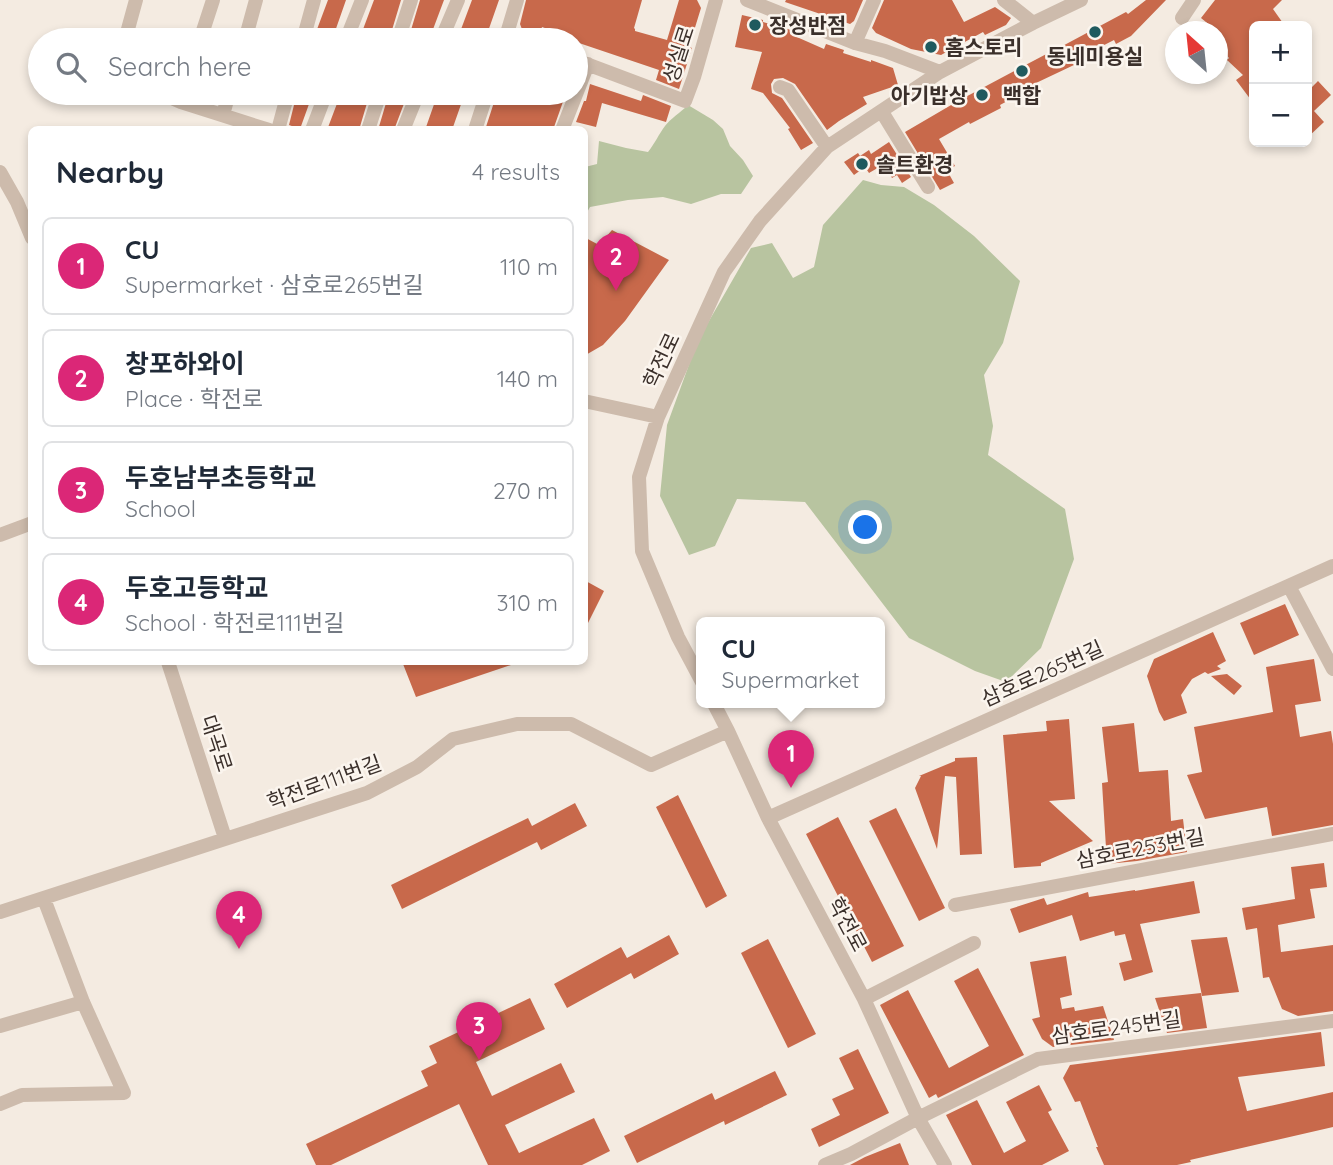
<!DOCTYPE html>
<meta charset="utf-8">
<style>
:root{--surface:#fff;--page:#f6f6f7;--text:#1f2937;--muted:#747a83;--line:#e0e1e3;--accent:#db2777}
body{margin:0;font-family:Quicksand,"Noto Sans KR",sans-serif;background:var(--page);color:var(--text)}
.controls{position:absolute;right:21px;top:21px;display:grid;overflow:hidden;border-radius:10px;box-shadow:0 4px 10px #0003}
.controls button{width:63px;height:63px;display:grid;place-items:center;padding:0;border:0;border-bottom:2px solid var(--line);background:var(--surface);color:var(--text);font:35px sans-serif}
.compass{position:absolute;left:1165px;top:21px;width:63px;height:63px;border-radius:50%;background:var(--surface);box-shadow:0 4px 10px #0003;rotate:333deg}
.you{position:absolute;left:866px;top:528px;width:24px;height:24px;margin:-18px;border:5px solid #fff;border-radius:50%;background:#1a73e8;box-shadow:0 0 0 10px #1a73e833}
.badge{display:grid;place-items:center;width:46px;height:46px;border-radius:50%;background:var(--accent);color:#fff;font-size:23px;font-weight:700}
.pin{position:absolute;translate:-50% -58px;filter:drop-shadow(0 2px 4px #0008)}
.pin::after{content:'';position:absolute;top:37px;width:24px;height:21px;background:inherit;clip-path:polygon(0 0,100% 0,50% 100%)}
.popup{position:absolute;left:696px;top:617px;width:189px;height:91px;box-sizing:border-box;display:grid;place-content:center;border-radius:10px;background:var(--surface);filter:drop-shadow(0 2px 5px #0005);font-size:23px;white-space:nowrap;color:var(--muted)}
.popup b{font-size:26px;color:var(--text)}
.popup::after{content:'';position:absolute;left:50%;top:100%;margin-left:-14px;border:14px solid transparent;border-top-color:var(--surface)}
.list{margin:0;padding:0;list-style:none}
h2{display:flex;justify-content:space-between;align-items:center;height:91px;margin:0;padding:0 28px;font-size:30px}
h2 small{font-size:23px;font-weight:400;color:var(--muted)}
.list li{display:grid;grid-template-columns:46px 1fr auto;gap:21px;align-items:center;box-sizing:border-box;height:98px;margin:0 14px 14px;padding:0 14px;border:2px solid var(--line);border-radius:10px}
.list b{display:block;font-size:26px;white-space:nowrap}
.list p{margin:0;font-size:23px;white-space:nowrap;color:var(--muted)}
.list em{font-size:23px;font-style:normal;color:var(--muted)}
.icon{flex:none;width:38px;height:38px;fill:none;stroke:currentColor;stroke-width:2;stroke-linecap:round;stroke-linejoin:round}
.map{position:relative;flex:none;width:1333px;height:1165px;overflow:hidden}
.search{position:absolute;background:var(--surface);box-shadow:0 4px 10px #0003;left:28px;top:28px;width:560px;height:77px;display:flex;align-items:center;gap:18px;box-sizing:border-box;padding:0 24px;border-radius:38px;color:var(--muted);font-size:26px}
.panel{position:absolute;background:var(--surface);box-shadow:0 4px 10px #0003;left:28px;top:126px;width:560px;height:539px;border-radius:10px}
.map>svg:first-child{display:block}
.green{fill:#b8c4a0}
.building{fill:#c8694b}
.lines{fill:none;stroke-linecap:round;stroke-linejoin:round}
.minor{stroke:#cdbbac;stroke-width:14}
.poi-dot{fill:#1f5a5e;stroke:#fbf5ee;stroke-width:2.5}
.labels{text-anchor:middle;dominant-baseline:central;stroke-width:5;stroke-linejoin:round;paint-order:stroke}
.poi-label{font-size:21px;font-weight:bold;fill:#3b302b;stroke:#fbf5ee;text-anchor:start}
.street-label{font-size:21px;fill:#3b302b;stroke:#fbf5ee}
</style>
<div class="map">
<svg width="1333" height="1165" viewBox="0 0 1333 1165">
<rect width="100%" height="100%" fill="#f4ebe1"/>
<path class="green" d="M688,105L713,120L723,129L730,146L743,160L753,176L741,194H721L691,204L663,197L628,200L590,207L585,216V167L597,164L599,141L626,148L648,152C655,143 659,134 665,126C670,119 681,112 688,105Z
M863,180L881,185L904,187L934,205L974,236L1020,281L1003,343L984,375L993,426L988,455L1065,509L1074,559L1041,648L1006,682L975,671L909,638L805,502L737,499L715,546L689,555L660,496L667,425L698,340L751,248L772,243L793,278L814,267L823,225Z"/>
<path class="building" d="M328,0H346L332,40H313Z
M374,0H401L389,40H359Z
M420,0H444L429,40H408Z
M472,0H499L485,40H457Z
M526,0H642L634,28L635,29V31L667,40L679,0H697L701,8L689,47L692,48L679,89L656,80L659,70L576,42V40H572L573,38L542,27L539,37L523,32L520,24Z
M786,0H863L854,21L850,24L785,2Z
M884,0H952L964,22L995,7L1011,18L1006,25L985,35L983,32L941,55L911,49L876,33L872,28Z
M1146,0H1166L1131,36L1116,44L1114,40L1071,62L1074,65L1036,83L1037,85L1000,105L1001,108L970,124L969,122L939,139L955,166L951,168L953,172L949,174L954,183L940,190L905,132L958,101L1035,60L1054,50L1056,52L1055,50L1126,12L1128,14Z
M1215,0H1282L1273,9L1285,26H1254V104L1236,80L1243,75L1227,60L1229,58L1217,45V31L1201,18Z
M742,15L763,20V22L791,30L790,34L824,49L826,44L844,50L843,53L871,62V60L893,68L898,85L863,97L867,104L839,121L827,130L795,84L783,78L774,79L771,84L772,93L782,98L813,143L801,150L788,129L790,128L763,93L751,89L762,52L735,47Z
M1318,81L1331,95L1314,111L1324,122L1307,138V92Z
M590,84L641,101L643,95L671,106L666,122L602,103L596,127L576,122L584,101H586Z
M297,93H313L300,129L289,125Z
M341,93H370L359,130H327Z
M389,93H408L394,130H378Z
M438,93H465L452,130H425Z
M497,93H553L565,96L553,130H485Z
M889,142L911,177L902,183L897,175L892,178L886,168L883,170L881,166L869,173L865,167L854,175L844,162L858,153L860,156L869,150L871,154Z
M612,230L669,260L625,321L603,345L584,356V237L599,245Z
M584,580L604,591L584,631Z
M1285,604L1299,635L1254,655L1240,623Z
M1213,632L1226,661L1217,666L1221,669L1208,674L1205,672L1192,679L1181,695L1187,713L1164,721L1159,712L1147,676L1154,659Z
M1314,659L1321,701L1295,705L1300,737L1331,731L1333,744V825L1272,836L1267,807L1205,819L1187,775L1202,772L1194,727L1273,712L1266,667Z
M412,662H513L514,664L416,697L403,664Z
M1227,674L1242,686L1234,695L1211,676Z
M1069,719L1075,799L1049,801L1093,841L1041,863V866L1014,868L1003,735L1047,731L1046,721Z
M1134,723L1139,772L1168,770L1171,821L1183,819L1187,852L1137,861L1107,864L1102,783L1108,782L1102,727Z
M977,757L982,854L960,855L956,777L945,776L937,849L915,788L921,776H919L955,761V758Z
M678,795L727,896L706,908L656,807Z
M575,803L587,826L541,850L537,842L402,909L391,885L528,818L532,826Z
M896,808L945,908L919,921L869,821Z
M838,817L904,946L872,962L806,834Z
M1324,863L1327,887L1310,889L1315,918L1278,925L1281,952L1333,945V1011L1298,1016L1282,1009L1269,977L1263,978L1257,928L1246,930L1242,908L1295,899L1291,867Z
M1194,881L1200,913L1140,924L1153,972L1124,981L1119,963L1132,960L1125,934L1115,936L1114,931L1080,941L1072,915L1019,933L1010,909L1044,898L1047,905L1088,892L1089,897L1135,890V891Z
M669,935L679,954L634,979L631,973L567,1008L554,984L621,947L627,958Z
M1227,937L1239,992L1202,996L1191,940Z
M768,939L816,1034L788,1048L741,953Z
M1066,956L1072,995L1060,998L1062,1009L1074,1007L1075,1011L1103,1006L1114,1040L1053,1047L1042,1039L1032,1019L1040,1017L1030,962Z
M978,968L1024,1055L938,1098L936,1094L929,1098L880,1005L908,990L949,1068L989,1046L954,981Z
M1201,993L1207,1028L1167,1033L1155,998Z
M530,998L545,1029L476,1062L492,1096L561,1063L575,1092L505,1125L519,1153L594,1118L610,1151L582,1165H488L459,1104L331,1165H316L306,1144L428,1086L421,1071L437,1063L429,1046Z
M1321,1032L1325,1066L1238,1077L1247,1111L1333,1092V1127L1190,1160L1191,1162L1177,1165H1104L1096,1147H1098L1080,1101L1075,1102L1063,1078L1070,1065Z
M858,1049L889,1113L819,1147L811,1129L840,1115L832,1099L854,1089L839,1058Z
M775,1071L787,1095L725,1125L724,1121L637,1163L624,1136L712,1093L715,1100Z
M1039,1085L1052,1110L1048,1112L1069,1151L1042,1165H972L946,1115L977,1100L1004,1153L1026,1141L1006,1102Z
M900,1143L909,1165H850L865,1157Z"/>
<g class="lines">
<path class="minor" d="M747,0L855,43L885,51L940,72
M1004,0L1033,23
M1182,18L1194,0
M125,40L136,0
M200,40L213,0
M245,40L256,0
M303,40L314,0
M346,40L362,0
M398,40L411,0
M441,40L458,0
M505,40L517,0
M855,43L874,0
M576,60L685,101L694,77L716,0
M780,87L788,90L827,147
M161,93L181,102L269,130
M882,112L928,187
M223,115L229,93
M278,130L288,93
M312,130L326,93
M368,130L380,93
M403,130L418,93
M475,130L487,93
M562,130L588,64
M0,172L17,202L32,238
M584,401L658,417
M0,535L32,523
M1289,586L1333,669
M168,662L225,838
M702,682L678,637L642,551L639,477L658,417L724,272L760,221L827,147L940,72L1033,23L1081,0
M713,702L728,731L768,818L864,999L918,1118L945,1165
M768,818L1333,566
M955,905L1333,834
M0,912L367,793L417,767L453,739L517,724H571L651,765L728,731
M864,999L974,943
M0,1026L83,1002
M0,1104L22,1095L124,1093L83,1002L44,899
M825,1165L851,1154L918,1118L1038,1059L1333,1021"/>
</g>
<g class="poi-dot">
<circle cx="755" cy="25" r="7"/>
<circle cx="1095" cy="32" r="7"/>
<circle cx="931" cy="47" r="7"/>
<circle cx="1022" cy="71" r="7"/>
<circle cx="982" cy="95" r="7"/>
<circle cx="862" cy="164" r="7"/>
</g>
<g class="labels">
<g class="poi-label">
<text x="769" y="25">장성반점</text>
<text x="945" y="47">홈스토리</text>
<text x="1095" y="56" text-anchor="middle">동네미용실</text>
<text x="968" y="95" text-anchor="end">아기밥상</text>
<text x="1022" y="95" text-anchor="middle">백합</text>
<text x="876" y="164">솔트환경</text>
</g>
<g class="street-label">
<text transform="translate(678 54) rotate(-72)">성실로</text>
<text transform="translate(661 360) rotate(-65)">학전로</text>
<text transform="translate(1042 673) rotate(-24)">삼호로265번길</text>
<text transform="translate(217 743) rotate(72)">대곡로</text>
<text transform="translate(324 782) rotate(-20)">학전로111번길</text>
<text transform="translate(1140 848) rotate(-11)">삼호로253번길</text>
<text transform="translate(848 924) rotate(62)">학전로</text>
<text transform="translate(1116 1027) rotate(-8)">삼호로245번길</text>
</g>
</g>
</svg>
<div class="controls">
<button>+</button>
<button>−</button>
</div>
<svg class="compass" viewBox="-18 -18 36 36"><path d="M0-13l5 13h-10z" fill="#e53935"/><path d="M0 13l5-13h-10z" fill="#747a83"/></svg>
<div class="you"></div>
<div class="pin badge" style="left:791px;top:788px">1</div>
<div class="popup"><b>CU</b>Supermarket</div>
<div class="pin badge" style="left:616px;top:291px">2</div>
<div class="pin badge" style="left:479px;top:1060px">3</div>
<div class="pin badge" style="left:239px;top:949px">4</div>
<div class="search"><svg class="icon" aria-label="search" viewBox="0 0 24 24"><circle cx="10" cy="10" r="6"/><path d="M15 15l6 6"/></svg>Search here</div>
<section class="panel">
<h2>Nearby<small>4 results</small></h2>
<ul class="list">
<li><span class="badge">1</span><div><b>CU</b><p>Supermarket · 삼호로265번길</p></div><em>110 m</em></li>
<li><span class="badge">2</span><div><b>창포하와이</b><p>Place · 학전로</p></div><em>140 m</em></li>
<li><span class="badge">3</span><div><b>두호남부초등학교</b><p>School</p></div><em>270 m</em></li>
<li><span class="badge">4</span><div><b>두호고등학교</b><p>School · 학전로111번길</p></div><em>310 m</em></li>
</ul>
</section>
</div>
